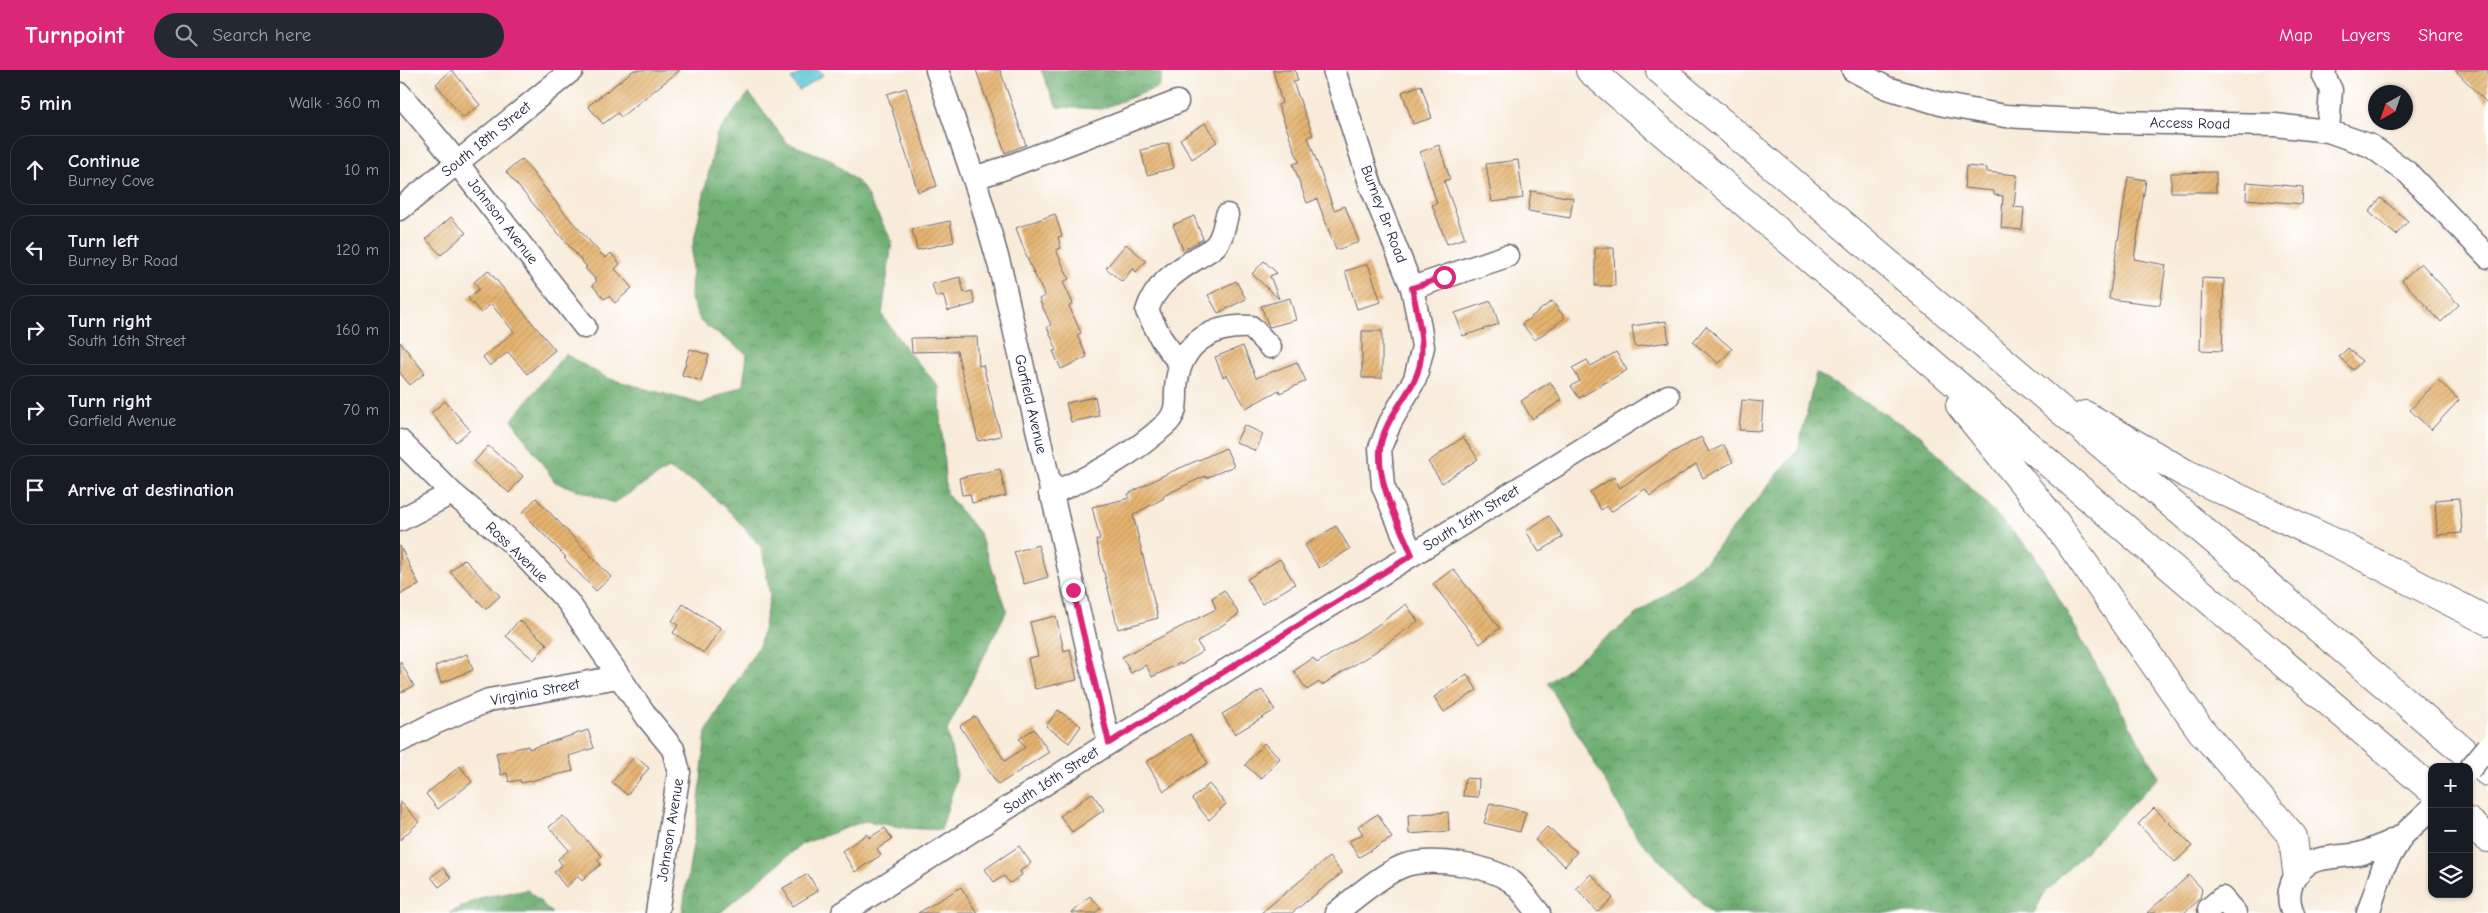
<!DOCTYPE html>
<meta charset="utf-8">
<style>
:root{--surface:#171b24;--page:#242831;--text:#f1f3f6;--muted:#9ea1a6;--line:#363941;--accent:#db2777}
body{margin:0;font-family:"Comic Neue",sans-serif;background:var(--page);color:var(--text)}
.controls{position:absolute;right:15px;bottom:15px;display:grid;overflow:hidden;border-radius:10px;box-shadow:0 1px 4px #0004}
.controls button{width:45px;height:45px;display:grid;place-items:center;padding:0;border:0;border-bottom:1px solid var(--line);background:var(--surface);color:var(--text);font:25px sans-serif}
.compass{position:absolute;left:1968px;top:15px;width:45px;height:45px;border-radius:50%;background:var(--surface);box-shadow:0 1px 4px #0004;rotate:220deg}
.stop{position:absolute;width:15px;height:15px;margin:-11px;border:4px solid #db2777;border-radius:50%;background:#fff}
.stop.end{background:#db2777;border-color:#fff;box-shadow:0 1px 5px #0008}
.list{margin:0;padding:0;list-style:none}
h2{display:flex;justify-content:space-between;align-items:center;height:65px;margin:0;padding:0 20px;font-size:21px}
h2 small{font-size:16px;font-weight:400;color:var(--muted)}
.list li{display:grid;grid-template-columns:32px 1fr auto;gap:15px;align-items:center;box-sizing:border-box;height:70px;margin:0 10px 10px;padding:0 10px;border:1px solid var(--line);border-radius:20px}
.list b{display:block;font-size:19px;white-space:nowrap}
.list p{margin:0;font-size:16px;white-space:nowrap;color:var(--muted)}
.list em{font-size:16px;font-style:normal;color:var(--muted)}
.icon{flex:none;width:28px;height:28px;fill:none;stroke:currentColor;stroke-width:2;stroke-linecap:round;stroke-linejoin:round}
.map{position:relative;flex:none;width:2088px;height:843px;overflow:hidden}
header{display:flex;align-items:center;gap:30px;box-sizing:border-box;height:70px;padding:0 25px;background:var(--accent);color:#fff}
header strong{font-size:24px}
nav{display:flex;gap:28px;margin-inline-start:auto;font-size:18px}
.search{width:350px;height:45px;background:var(--page);display:flex;align-items:center;gap:12px;box-sizing:border-box;padding:0 18px;border-radius:28px;color:var(--muted);font-size:19px}
main{display:flex}
aside{flex:1;background:var(--surface)}
.map>svg:first-child{display:block}
.forest{fill:url(#forest-crowns);stroke:#486856}
.water{fill:#5cc7d6;stroke:#3f7488}
.building{fill:url(#building-hatch)}
.lines{fill:none;stroke-linecap:round;stroke-linejoin:round}
.minor-casing{stroke:#6d6872;stroke-width:25}
.highway-casing{stroke:#6d6872;stroke-width:30}
.minor{stroke:#fff;stroke-width:22}
.highway{stroke:#fff;stroke-width:28}
.minor-bridge-casing{stroke:#6d6872;stroke-width:25;stroke-linecap:butt}
.minor-bridge{stroke:#fff;stroke-width:22}
.route{stroke:#db2777;stroke-width:6}
.labels{text-anchor:middle;dominant-baseline:central;stroke-width:4.5;stroke-linejoin:round;paint-order:stroke}
.street-label{font-size:15px;fill:#22223b;stroke:#fff}
</style>
<header>
<strong>Turnpoint</strong>
<div class="search"><svg class="icon" aria-label="search" viewBox="0 0 24 24"><circle cx="10" cy="10" r="6"/><path d="M15 15l6 6"/></svg>Search here</div>
<nav><a>Map</a><a>Layers</a><a>Share</a></nav>
</header>
<main>
<aside>
<h2>5 min<small>Walk · 360 m</small></h2>
<ul class="list">
<li><svg class="icon" aria-label="ahead" viewBox="0 0 24 24"><path d="M12 20V5M6 11l6-6 6 6"/></svg><div><b>Continue</b><p>Burney Cove</p></div><em>10 m</em></li>
<li><svg class="icon" aria-label="left" viewBox="0 0 24 24"><path d="M17 20v-9H6M10 6l-5 5 5 5"/></svg><div><b>Turn left</b><p>Burney Br Road</p></div><em>120 m</em></li>
<li><svg class="icon" aria-label="right" viewBox="0 0 24 24"><path d="M7 20v-9h11M14 6l5 5-5 5"/></svg><div><b>Turn right</b><p>South 16th Street</p></div><em>160 m</em></li>
<li><svg class="icon" aria-label="right" viewBox="0 0 24 24"><path d="M7 20v-9h11M14 6l5 5-5 5"/></svg><div><b>Turn right</b><p>Garfield Avenue</p></div><em>70 m</em></li>
<li><svg class="icon" aria-label="arrive" viewBox="0 0 24 24"><path d="M6 21V4h12l-3 4 3 4H6"/></svg><div><b>Arrive at destination</b></div></li>
</ul>
</aside>
<div class="map">
<svg width="2088" height="843" viewBox="0 0 2088 843">
<defs>
<pattern id="forest-crowns" width="20" height="18" patternUnits="userSpaceOnUse" patternTransform="scale(1.25)"><rect width="20" height="18" fill="#6eae71"/><path d="M2 6a3 3 0 1 1 6 0M12 15a3 3 0 1 1 6 0" fill="none" stroke="#5a8d5e"/></pattern>
<pattern id="building-hatch" width="6" height="6" patternUnits="userSpaceOnUse" patternTransform="scale(1.25)"><rect width="6" height="6" fill="#e5b36f"/><path d="M-1 1l2-2M0 6l6-6M5 7l2-2" fill="none" stroke="#c49a61"/></pattern>
</defs>
<rect width="100%" height="100%" fill="#fff"/>
<filter id="ink" filterUnits="userSpaceOnUse"><feTurbulence type="fractalNoise" baseFrequency=".02" numOctaves="2"/><feDisplacementMap in="SourceGraphic" scale="10" xChannelSelector="R" yChannelSelector="G"/><feConvolveMatrix kernelMatrix="1 2 1 2 8 2 1 2 1" color-interpolation-filters="sRGB"/></filter>
<filter id="wash" filterUnits="userSpaceOnUse"><feTurbulence type="fractalNoise" baseFrequency=".0096" numOctaves="4" result="noise"/><feDisplacementMap in="SourceGraphic" scale="20" xChannelSelector="R" yChannelSelector="G"/><feGaussianBlur stdDeviation="1.12" result="paint"/><feColorMatrix in="noise" values="0 0 0 0 0 0 0 0 0 0 0 0 0 0 0 0 0 1.4 0 .05"/><feComposite in="paint" operator="in"/></filter>
<g filter="url(#wash)">
<rect width="100%" height="100%" fill="#f8ebd9"/>
<path class="forest" d="M641,0H763L759,17L701,39L657,37Z
M349,23L387,73L430,89L462,116L492,171L482,245L505,278L539,317L546,423L579,463L607,540L547,660L557,706L541,760L505,758L465,751L402,774L320,843H282L297,750L306,661L360,574L370,526L362,478L331,443L300,415L268,399L214,433L155,412L112,350L165,284L207,308L301,334L343,315L347,284L301,252L291,229L292,179L317,64Z
M1416,303L1521,366L1634,484L1759,707L1645,822L1634,843H1311L1237,767L1148,613L1306,491L1398,380Z
M128,820L152,843H49L84,827Z"/>
<path class="water" d="M405,0H419L423,5L399,21L391,9Z"/>
<g id="blocks">
<path class="building" d="M52,0L80,35L63,48L36,14Z
M234,0H280L221,47L218,43L203,54L188,36Z
M576,0H600L626,75L605,83Z
M873,0H895L898,11L893,12L913,65L908,67L934,140L945,136L959,172L936,180L917,129L907,133L893,94L899,92L878,35L882,33Z
M2055,0H2088V34Z
M1021,15L1032,48L1013,54L1002,22Z
M506,18L537,116L518,122L487,24Z
M805,53L817,72L792,89L780,69Z
M768,73L774,98L747,105L741,80Z
M1039,75L1050,109L1044,111L1065,168L1047,174L1032,135L1037,133L1020,82Z
M122,89L162,140L201,184L206,188L211,183L220,194L215,199L232,218L215,233L209,226L204,229L192,215L197,211L185,198L187,197L106,102Z
M1118,90L1123,128L1092,132L1086,94Z
M1566,96L1587,98V102L1617,105L1614,137L1624,138L1622,160L1601,158L1603,126L1594,125V121L1564,118Z
M1816,102V122H1771V103Z
M1728,107L1746,110L1734,189L1766,195L1760,235L1709,229Z
M1847,112L1903,117L1902,134L1846,129Z
M1131,121L1173,128L1170,148L1128,141Z
M1981,128L2008,151L1996,165L1969,142Z
M655,144L662,166L658,167L661,178L656,180L669,209L663,212L673,234L669,236L681,263L677,265L687,287L661,299L653,281L657,280L647,257L651,255L639,229L645,226L630,195L616,158Z
M794,146L803,169L783,180L773,155Z
M51,147L66,163L41,185L26,169Z
M550,151L554,172L517,180L512,159Z
M726,174L746,191L736,202L733,198L722,212L706,198Z
M1195,178H1214L1215,216H1195Z
M864,191L877,203L870,206L879,229L852,204Z
M2021,193L2059,235L2041,252L2002,210Z
M968,194L981,232L957,239L945,201Z
M88,200L155,280L127,304L108,282L90,296L83,287L114,262L91,234L81,243L68,228L79,219L74,212Z
M560,207L564,223L572,221L575,234L548,241L543,225L536,227L532,214Z
M1802,208L1824,209L1822,281L1800,280Z
M836,211L846,229L818,243L808,225Z
M890,228L896,250L869,257L861,236Z
M1091,231L1099,254L1063,266L1055,243Z
M1152,231L1165,248L1135,270L1122,254Z
M1266,251L1269,272L1235,277L1232,256Z
M1306,256L1332,279L1319,294L1293,272Z
M962,261H982V308H962Z
M577,267L579,296L583,295L601,366L578,371L557,281L512,282L511,268Z
M0,272L25,303L10,315L0,303Z
M843,276L856,308L897,292L906,311L880,323L879,320L846,338L827,305L823,307L815,287Z
M1948,278L1962,291L1953,300L1939,287Z
M290,279L309,285L301,311L282,305Z
M1216,282L1227,300L1179,328L1171,316L1180,311L1172,298L1187,290L1191,296Z
M2038,310L2059,330L2031,360L2010,340Z
M1150,312L1162,330L1132,349L1121,331Z
M695,327L699,346L671,352L666,333Z
M1342,330L1363,332L1361,361L1339,360Z
M45,331L70,360L56,372L31,343Z
M844,355L863,364L856,381L836,372Z
M1063,367L1078,389L1042,413L1028,392Z
M1301,367L1309,382L1324,375L1333,392L1303,408L1296,394L1250,426L1245,419L1211,442L1207,436L1201,440L1190,422L1214,407L1220,418L1271,383Z
M88,376L123,406L109,423L74,392Z
M826,378L834,396L806,408L805,406L763,426L764,428L733,445L758,548L718,559L696,470L700,469L692,437L730,428L728,424L764,405Z
M600,399L606,426L572,433L570,424L562,425L559,408Z
M136,428L211,507L196,521L164,488L166,487L122,443Z
M2059,428L2062,463L2037,465L2035,430Z
M1149,446L1163,467L1139,482L1126,461Z
M936,456L950,479L919,498L905,475Z
M638,475L648,507L624,514L614,482Z
M0,476L19,515L0,524Z
M64,489L100,526L86,539L50,502Z
M880,489L895,514L862,534L847,509Z
M1053,499L1100,558L1080,574L1033,514Z
M824,520L839,544L797,572L803,581L781,595L780,593L752,607L746,595L731,603L722,587L816,539L812,528Z
M283,534L321,558L304,583L273,563L278,555L272,551Z
M1006,534L1018,551L975,582L922,615L919,612L907,620L894,601L913,588L917,593L978,555Z
M656,546L664,581L670,579L677,610L635,619L628,588L638,586L630,552Z
M119,550L147,574L134,590L106,566Z
M67,584L73,600L41,613L35,596Z
M0,591L14,616L0,623Z
M1067,604L1077,620L1044,642L1034,627Z
M862,620L875,640L835,664L822,644Z
M658,640L681,656L669,673L646,656Z
M575,646L605,691L625,677L619,669L634,659L649,682L598,715L560,656Z
M188,660L194,678L169,686L173,701L121,713L120,710L109,712L107,703L101,705L96,683L128,676L129,679Z
M790,664L808,693L764,721L746,692Z
M864,673L880,688L861,709L845,695Z
M235,686L249,698L227,725L212,712Z
M60,696L72,712L38,739L26,724Z
M1065,708L1079,709L1078,727L1063,726Z
M809,714L826,734L809,750L792,729Z
M692,723L704,740L672,762L660,746Z
M0,731L19,752L0,770Z
M1090,733L1126,742L1120,762L1084,753Z
M1754,738L1792,776L1775,792L1738,754Z
M1048,742L1049,761L1009,764L1008,745Z
M978,744L992,768L959,787L949,771L963,764L958,756Z
M163,746L202,786L197,790L201,794L182,811L178,806L166,817L154,802L162,795L158,789L169,780L149,757Z
M1147,757L1177,782L1165,796L1135,770Z
M485,758L492,769L477,779L481,785L455,802L442,781L467,764L469,768Z
M619,776L631,793L620,801L622,805L610,813L604,806L594,812L585,799Z
M929,787L942,803L892,843H861Z
M43,798L51,808L39,817L31,807Z
M408,804L418,821L393,836L383,818Z
M1191,804L1213,828L1198,842L1176,818Z
M1789,805L1802,819L1800,829L1784,843H1747Z
M561,817L577,843H518Z
M690,826L701,838L695,843H671Z"/>
</g>
</g>
<g filter="url(#ink)">
<use href="#blocks" fill-opacity="0" stroke="#6d6872" stroke-width="1"/>
<g class="lines">
<g class="minor-casing">
<path id="minor" d="M537,0L579,124L600,197L709,673
M934,0L971,116L1012,218L1019,252L1023,277L1015,309L990,353L980,378L983,416L1012,485
M1453,0L1487,18L1544,35L1605,46L1715,52L1875,55L1928,61L1971,76L2008,103L2088,187
M1925,0L1924,6L1931,20L1928,61
M0,24L43,75L185,257
M574,108L605,98L777,32
M0,139L172,0
M1012,218L1107,186
M780,294L762,270L747,241C754,216 776,201 797,188C803,184 812,180 816,175C823,167 824,155 827,145
M0,371L52,423L112,473L168,532L247,647L273,679L279,702L257,843
M650,424C693,406 733,385 767,353C780,340 774,326 777,310C783,271 814,255 851,257L870,277
M0,450L52,423
M0,671L37,652L89,630L218,607
M1809,839L1822,828L1835,843
M443,843L709,673L1268,326
M936,843C953,829 986,801 1006,795C1033,787 1087,795 1111,811C1121,818 1130,833 1139,843
M1893,843C1888,833 1888,824 1892,813C1905,783 1931,789 1958,784C1973,781 1988,772 2002,766
M1968,843L1983,798L2002,766L2032,738"/>
</g>
<g class="highway-casing">
<path id="highway" d="M1190,0C1471,239 1750,482 2032,720
M1260,0L2088,702
M1560,335L1655,452L1800,659L1893,767L1897,801
M1685,345L1785,403L1942,476L2088,551
M2069,752L2088,768"/>
</g>
<use href="#minor" class="minor"/>
<use href="#highway" class="highway"/>
<g class="minor-bridge-casing">
<path id="minor-bridge" d="M2069,700L2088,677"/>
</g>
<use href="#minor-bridge" class="minor-bridge"/>
</g>
</g>
<g class="lines" filter="url(#ink)">
<path class="route" d="M673,520L709,673L1012,485C998,452 978,417 980,380C982,355 1003,332 1014,311C1029,282 1018,248 1012,218L1044,207"/>
</g>
<g class="labels">
<g class="street-label">
<text transform="translate(1790 53) rotate(1)">Access Road</text>
<text transform="translate(86 69) rotate(-39)">South 18th Street</text>
<text transform="translate(984 144) rotate(69)">Burney Br Road</text>
<text transform="translate(103 151) rotate(52)">Johnson Avenue</text>
<text transform="translate(631 334) rotate(77)">Garfield Avenue</text>
<text transform="translate(1071 448) rotate(-32)">South 16th Street</text>
<text transform="translate(117 482) rotate(44)">Ross Avenue</text>
<text transform="translate(135 622) rotate(-11)">Virginia Street</text>
<text transform="translate(651 710) rotate(-33)">South 16th Street</text>
<text transform="translate(270 760) rotate(-81)">Johnson Avenue</text>
</g>
</g>
</svg>
<div class="controls">
<button>+</button>
<button>−</button>
<button><svg class="icon" aria-label="layers" viewBox="0 0 24 24"><path d="M12 4l9 5-9 5-9-5zM3 14l9 5 9-5"/></svg></button>
</div>
<svg class="compass" viewBox="-18 -18 36 36"><path d="M0-13l5 13h-10z" fill="#e53935"/><path d="M0 13l5-13h-10z" fill="#9ea1a6"/></svg>
<div class="stop" style="left:1044px;top:207px"></div>
<div class="stop end" style="left:673px;top:520px"></div>
</div>
</main>
